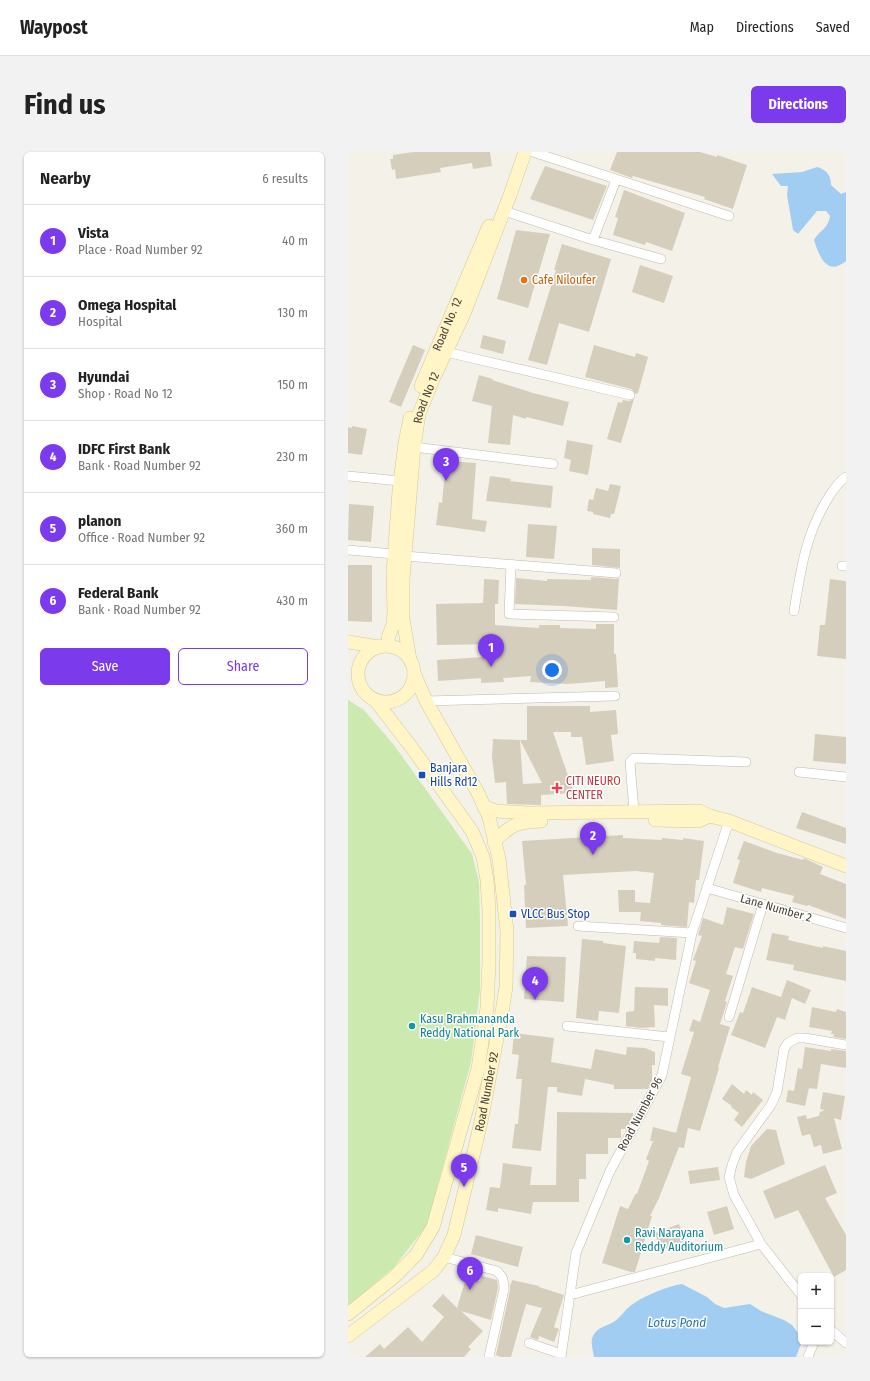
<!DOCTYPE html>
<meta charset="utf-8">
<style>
:root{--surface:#fff;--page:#f2f2f2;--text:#222;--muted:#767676;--line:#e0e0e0;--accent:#7c3aed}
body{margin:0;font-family:"Fira Sans Condensed",sans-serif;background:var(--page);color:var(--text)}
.controls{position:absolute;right:12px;bottom:12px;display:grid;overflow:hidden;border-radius:6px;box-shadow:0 1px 3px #0004}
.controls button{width:36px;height:36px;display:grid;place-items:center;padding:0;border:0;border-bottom:1px solid var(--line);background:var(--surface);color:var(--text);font:20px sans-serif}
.you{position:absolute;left:204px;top:518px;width:14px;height:14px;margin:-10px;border:3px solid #fff;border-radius:50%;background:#1a73e8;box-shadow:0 0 0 6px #1a73e833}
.badge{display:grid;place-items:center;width:26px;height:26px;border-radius:50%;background:var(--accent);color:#fff;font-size:13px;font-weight:700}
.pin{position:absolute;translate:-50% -33px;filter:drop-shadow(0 1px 2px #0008)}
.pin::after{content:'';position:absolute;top:21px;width:14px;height:12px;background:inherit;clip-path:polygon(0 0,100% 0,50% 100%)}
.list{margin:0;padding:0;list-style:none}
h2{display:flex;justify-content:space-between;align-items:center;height:52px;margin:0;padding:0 16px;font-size:17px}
h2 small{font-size:13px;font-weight:400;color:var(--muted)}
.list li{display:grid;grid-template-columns:26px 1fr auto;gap:12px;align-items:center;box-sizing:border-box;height:72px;padding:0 16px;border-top:1px solid var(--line)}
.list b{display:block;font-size:15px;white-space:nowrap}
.list p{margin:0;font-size:13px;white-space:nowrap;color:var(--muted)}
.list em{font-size:13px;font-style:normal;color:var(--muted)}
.actions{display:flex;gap:8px;padding:12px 16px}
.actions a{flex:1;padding:9px 0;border:1px solid var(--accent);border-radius:6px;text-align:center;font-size:14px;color:var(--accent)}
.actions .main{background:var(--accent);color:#fff}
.map{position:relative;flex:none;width:498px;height:1205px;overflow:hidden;border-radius:6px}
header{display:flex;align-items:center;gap:24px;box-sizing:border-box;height:56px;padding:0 20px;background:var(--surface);border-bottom:1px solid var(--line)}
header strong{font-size:19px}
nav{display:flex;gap:22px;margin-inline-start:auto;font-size:14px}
.intro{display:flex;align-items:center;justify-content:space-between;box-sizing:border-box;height:96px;padding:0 24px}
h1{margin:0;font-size:28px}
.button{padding:10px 18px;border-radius:6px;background:var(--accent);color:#fff;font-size:14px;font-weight:700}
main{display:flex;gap:24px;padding:0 24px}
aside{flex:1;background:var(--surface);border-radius:6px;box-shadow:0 1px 3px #0004}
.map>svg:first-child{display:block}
.green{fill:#cceaaf}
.water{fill:#a2cdf3}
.building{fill:#d6cebd}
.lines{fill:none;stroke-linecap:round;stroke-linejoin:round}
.street-casing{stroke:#c0baaa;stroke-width:10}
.secondary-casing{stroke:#d6c896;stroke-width:14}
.street{stroke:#fff;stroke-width:9}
.secondary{stroke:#fff5c7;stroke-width:13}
.food-dot{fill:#e8710a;stroke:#fff;stroke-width:1.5}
.transit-dot{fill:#1a4fb4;stroke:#fff;stroke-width:1.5}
.health-dot{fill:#e0444e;stroke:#fff;stroke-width:1.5}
.culture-dot{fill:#0f9aa8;stroke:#fff;stroke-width:1.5}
.labels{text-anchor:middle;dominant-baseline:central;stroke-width:3;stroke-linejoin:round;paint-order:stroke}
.food-label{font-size:12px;fill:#c56008;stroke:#fff;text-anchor:start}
.street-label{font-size:12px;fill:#484236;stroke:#fff}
.transit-label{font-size:12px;fill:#164399;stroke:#fff;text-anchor:start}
.health-label{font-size:12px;fill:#be3a42;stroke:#fff;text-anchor:start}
.culture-label{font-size:12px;fill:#0d838f;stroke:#fff;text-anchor:start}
.water-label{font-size:13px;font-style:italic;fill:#2b73b8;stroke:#fff}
</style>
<header>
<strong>Waypost</strong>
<nav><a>Map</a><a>Directions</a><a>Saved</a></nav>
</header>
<div class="intro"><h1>Find us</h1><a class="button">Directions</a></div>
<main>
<aside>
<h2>Nearby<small>6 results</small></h2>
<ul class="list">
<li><span class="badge">1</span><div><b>Vista</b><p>Place · Road Number 92</p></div><em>40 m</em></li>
<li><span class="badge">2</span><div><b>Omega Hospital</b><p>Hospital</p></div><em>130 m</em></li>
<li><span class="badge">3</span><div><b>Hyundai</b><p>Shop · Road No 12</p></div><em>150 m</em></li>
<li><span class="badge">4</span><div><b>IDFC First Bank</b><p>Bank · Road Number 92</p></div><em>230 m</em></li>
<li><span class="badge">5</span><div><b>planon</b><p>Office · Road Number 92</p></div><em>360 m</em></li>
<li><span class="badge">6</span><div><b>Federal Bank</b><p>Bank · Road Number 92</p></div><em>430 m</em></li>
</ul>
<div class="actions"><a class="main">Save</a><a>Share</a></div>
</aside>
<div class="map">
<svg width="498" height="1205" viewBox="0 0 498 1205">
<rect width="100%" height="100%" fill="#f4f1e8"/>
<path class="green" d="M0,548L16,558L46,593L124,702L131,730L132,768V838L123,910L79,1073L46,1115L0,1154Z"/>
<path class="water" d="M469,15C479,18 483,23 483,33L493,42L498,40V109C479,125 471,104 466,88C472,78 480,77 482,64L478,59H469L450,82L445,78L439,43L440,34H433L424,22L454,20Z
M334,1132L359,1145L367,1152L376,1156L402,1152L413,1159L436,1168L444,1173L450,1181L453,1192L448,1205H246C245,1198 242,1190 245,1184C249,1175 260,1174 267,1169C274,1164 278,1156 285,1152C296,1144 320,1134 334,1132Z"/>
<path class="building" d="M66,0H142L144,14L125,17L124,11L92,16L93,20L48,27L47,17L44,18L42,7H45V3Z
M269,0H352L369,5V3L399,13L385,57L356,47L357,45L285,24L284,26L262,18Z
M197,14L259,34L245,68L182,47Z
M276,38L337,61L324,99L298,90L297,93L265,83L270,66L267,65Z
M168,78L202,82L180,156L149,147Z
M214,92L263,107L241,180L211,171L199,213L180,208L208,118H206Z
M292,113L325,124L316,151L284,140Z
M135,183L158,189L155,202L132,196Z
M65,193L77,198L53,255L41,250Z
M246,193L287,205L288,201L300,205L290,241L288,242L283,237L237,225Z
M131,223L145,227L144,228L185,241L221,250L215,274L178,265V267L165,263L162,293L140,291L144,254L124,249Z
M286,247L273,291L259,287L270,250L274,251L275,248L281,249Z
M4,274L19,277L14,303L0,301V275L4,276Z
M219,288L245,293L240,323L221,319L223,308L216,306Z
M98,309L128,311L124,367L139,369L137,380L88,373L91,350L94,351Z
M142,324L163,327L162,329L205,334L203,356L138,349Z
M262,332L273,334L266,362H263L262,366L245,362V360L239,359L241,347L245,348L248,336L260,339Z
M1,352L26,354L23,390L0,388Z
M180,372L209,374L206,407L178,405Z
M244,396L272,397V416L244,413Z
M0,413H24V470L0,469Z
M243,425L268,427L271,426L269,458L216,454L167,452L168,426L199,429V427L243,428Z
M136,427L151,428L150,452H147V473L191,476V473H212V476L248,477V472H266V502H268L270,535L257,536V529L220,532L182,530L183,524L155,526L156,530L133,531V526L90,529L89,508L151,504V492L89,493L88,452L135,451Z
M482,427L498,429V507L469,504L472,473H477Z
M179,554H242V560L268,558L270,582L263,583L266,609L238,613L234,585H223V580H205L226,641L193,643V653L159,652L158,630L147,631L144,605L145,587L172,588L175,632L194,631L172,588H179Z
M467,582L498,585V612L465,609Z
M454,660L498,676V692L448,676Z
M275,683V686L314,688V686L335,688V686L356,689L351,728H348L346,751L341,750L339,775L313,773V771L292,769L293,760H271L270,738H287V750L302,751L306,721L288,719L215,723L220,774L178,776L176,733H178L174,689Z
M396,689L429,701L455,708L456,706L458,707L475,715L472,722L498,732V767L460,753L459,754L444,750L446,744L414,736L413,740L385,731L392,708L389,707Z
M379,755L406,762L395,797L387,795L378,822L385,824L377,849L379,850L372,872L382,875L370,915L371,916L352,979L340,976L336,996L331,995L311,1046L302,1064H304L287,1120H283L254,1111L272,1054L280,1057L288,1041L289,1042L301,1009L298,1007L305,989H302L305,975L328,981L343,925L333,922L346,880L341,879L345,867L352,870L362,838L341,831L348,809L345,808L354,784L350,783L355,766L375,773Z
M424,781L441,784L440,788L475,796V794L498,799V829L445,818L446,813L418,808Z
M312,785L329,786L328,808L307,806V809L288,807V801H285L286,789L311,791Z
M234,787L255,789V791L278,794L271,861L251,859L250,869L228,866Z
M179,804L218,805L216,850L176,847Z
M439,828L463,838L457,852L444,846L437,868L429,865L417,896L383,883L392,860L395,861L404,835L433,845Z
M287,835L320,836V854L306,853L307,875L293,876L278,874V860L286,859Z
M464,855L488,860L489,857L498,860V887L485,885L486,882H483L484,879L461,875Z
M166,881L206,886L203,910L243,917L247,897L278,903L279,895L297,896L307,900V913H304V929L300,937H266V933L237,927L234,944L209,940V935H200L193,999L164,996L167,972H170L174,927H168L171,903L164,902Z
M457,895L483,899V897L498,899V916L473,912L469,937L461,936L457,954L438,950L440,938L446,939L450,916L454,917Z
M384,932L396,942L398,938L404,943L405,940L415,948L394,975L386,968L391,961L383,955L384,954L374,947Z
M475,940L497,944L493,968L486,966L494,997L475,1002L473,993L466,995L462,982L454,984L449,965L458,963L459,967L471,964L472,960L477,958L472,957Z
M209,960L285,961V965L278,977H273V986H260V1002H238V1027H231V1050H185L183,1062L150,1056V1060L138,1058L142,1035L152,1036L155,1011L184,1015L182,1033H208Z
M419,977L428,978L437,1012L403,1027L396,1025L398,1010L403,994Z
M477,1013L489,1041L477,1046L498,1083V1118L486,1125L450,1058L427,1067L415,1039Z
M370,1015L372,1028L342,1032L340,1019Z
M379,1054L386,1077L366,1083L359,1060Z
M331,1072L337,1089L313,1098L307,1081Z
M128,1083L175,1095L170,1115L123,1102Z
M134,1124L149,1128L150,1136L143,1168L113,1159L135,1179L120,1195L123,1197L116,1205H17L32,1192L36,1197L60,1175L74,1190L96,1165L84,1154L95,1142L109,1156L118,1126L132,1129Z
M164,1128L191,1134V1135L216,1143L206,1175L211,1177L206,1190L191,1184L190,1188L182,1185L194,1156L178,1152L163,1205H153L148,1203L162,1138V1132H163Z"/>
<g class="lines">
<g class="street-casing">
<path id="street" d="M185,0L381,64
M156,59L245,88L313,107
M245,88L268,28
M98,200L282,243
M66,295L205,312
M0,324L52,329
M0,398L46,402
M57,404L268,421
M163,412L161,462L266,465
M494,414H498
M446,459C453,416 458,380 482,343C486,337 491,329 498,325
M78,549L267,544
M451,620L498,625
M286,659L282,610L286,606L398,610
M359,736L498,776
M230,774L344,781
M381,865L415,752
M219,874L321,885
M96,1105L149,1119C155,1125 156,1129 156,1137L141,1205
M222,1143L413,1092
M453,1143L413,1092L386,1043L381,1025L384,1013L389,1000L423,953L429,940L436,897L440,891L449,886H457L498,893
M483,1178L498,1191
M181,1191L213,1202
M213,1205L228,1101L262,1019L314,923L344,781L381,669
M460,1205L466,1190"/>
</g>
<g class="secondary-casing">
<g id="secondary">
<path id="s1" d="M73,234L141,74"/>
<path d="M0,490L31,495"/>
<path d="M41,494L40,486L45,472L46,460L45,421L51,339L57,291L62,266"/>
<circle cx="38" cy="522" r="28"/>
<path id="s2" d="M62,508L55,467V427L66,295L71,262L85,227L115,164L162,43L177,0"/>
<path d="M136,655L148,659L179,661L351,659L362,664L381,669L498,714"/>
<path d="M307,668L350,669L362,664"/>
<path d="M146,690C163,672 170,670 193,669"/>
<path d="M0,1162L46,1125L68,1103L85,1075L130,917L139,856L141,809V758L139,728L135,705L124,679L64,596L27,548"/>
<path id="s3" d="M0,1184L85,1119L96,1105L106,1083L133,970L154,860L158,835L159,779L151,707L141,665L130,641L78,549L66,521"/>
</g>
</g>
<use href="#street" class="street"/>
<use href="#secondary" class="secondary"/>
</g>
<circle class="food-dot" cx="176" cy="128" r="4"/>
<g class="transit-dot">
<rect x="70" y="619" width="8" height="8" rx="2"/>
<rect x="161" y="758" width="8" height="8" rx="2"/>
</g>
<path class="health-dot" d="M207 630h4v4h4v4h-4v4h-4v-4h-4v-4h4z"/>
<g class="culture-dot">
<circle cx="64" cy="874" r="4"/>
<circle cx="279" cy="1088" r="4"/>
</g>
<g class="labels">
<g class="food-label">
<text x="184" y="128">Cafe Niloufer</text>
</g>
<g class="street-label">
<text stroke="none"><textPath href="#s1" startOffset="67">Road No. 12</textPath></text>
<text stroke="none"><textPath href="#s2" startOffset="265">Road No 12</textPath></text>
<text transform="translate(428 756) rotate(16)">Lane Number 2</text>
<text stroke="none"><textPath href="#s3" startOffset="296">Road Number 92</textPath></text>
<text transform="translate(292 962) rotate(-62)">Road Number 96</text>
</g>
<g class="transit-label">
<text x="82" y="616">Banjara<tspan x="82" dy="14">Hills Rd12</tspan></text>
<text x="173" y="762">VLCC Bus Stop</text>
</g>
<g class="health-label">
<text x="218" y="629">CITI NEURO<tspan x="218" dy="14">CENTER</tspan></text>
</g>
<g class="culture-label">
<text x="72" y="867">Kasu Brahmananda<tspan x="72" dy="14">Reddy National Park</tspan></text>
<text x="287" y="1081">Ravi Narayana<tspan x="287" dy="14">Reddy Auditorium</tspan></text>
</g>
<g class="water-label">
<text x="329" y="1170">Lotus Pond</text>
</g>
</g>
</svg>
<div class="controls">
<button>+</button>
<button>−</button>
</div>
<div class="you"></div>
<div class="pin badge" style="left:143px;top:515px">1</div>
<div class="pin badge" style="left:245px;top:703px">2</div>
<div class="pin badge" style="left:98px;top:329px">3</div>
<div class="pin badge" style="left:187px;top:848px">4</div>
<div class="pin badge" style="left:116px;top:1035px">5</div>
<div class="pin badge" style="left:122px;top:1138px">6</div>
</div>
</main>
